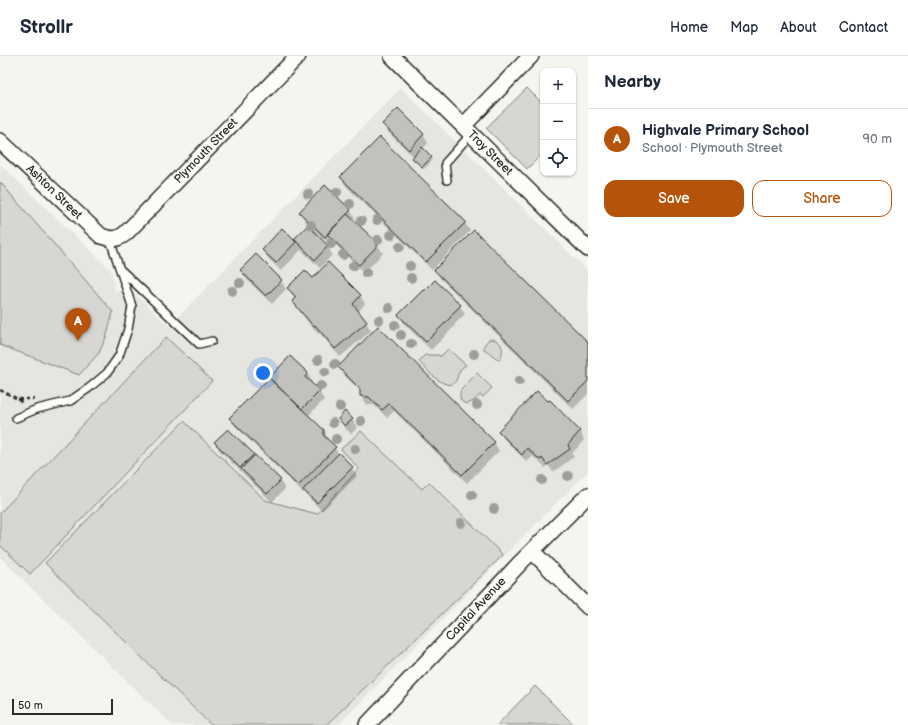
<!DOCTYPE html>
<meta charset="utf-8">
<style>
:root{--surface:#fff;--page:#f6f6f7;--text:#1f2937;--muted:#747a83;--line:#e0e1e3;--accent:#b45309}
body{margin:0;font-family:"Balsamiq Sans",sans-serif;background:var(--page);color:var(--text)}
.controls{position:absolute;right:12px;top:12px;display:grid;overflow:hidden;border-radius:8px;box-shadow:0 1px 3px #0004}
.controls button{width:36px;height:36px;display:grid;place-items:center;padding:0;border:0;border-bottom:1px solid var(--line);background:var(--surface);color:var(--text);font:20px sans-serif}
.scale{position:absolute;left:12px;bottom:10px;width:101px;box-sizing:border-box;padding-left:4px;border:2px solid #2b2b2b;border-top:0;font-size:11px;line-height:14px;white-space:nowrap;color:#2b2b2b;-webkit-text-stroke:3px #fdfcf7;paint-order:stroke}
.you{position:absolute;left:263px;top:317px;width:14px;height:14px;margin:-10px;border:3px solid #fff;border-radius:50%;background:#1a73e8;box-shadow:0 0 0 6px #1a73e833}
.badge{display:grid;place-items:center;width:26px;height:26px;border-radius:50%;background:var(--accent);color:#fff;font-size:13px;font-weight:700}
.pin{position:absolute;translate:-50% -33px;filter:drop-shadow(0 1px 2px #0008)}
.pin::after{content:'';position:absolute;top:21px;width:14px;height:12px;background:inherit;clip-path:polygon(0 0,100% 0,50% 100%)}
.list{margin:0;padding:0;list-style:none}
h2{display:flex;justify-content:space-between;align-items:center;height:52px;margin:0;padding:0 16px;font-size:17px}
h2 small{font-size:13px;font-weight:400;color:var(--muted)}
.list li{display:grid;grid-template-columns:26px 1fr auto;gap:12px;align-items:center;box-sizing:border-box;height:60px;padding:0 16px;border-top:1px solid var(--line)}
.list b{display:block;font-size:15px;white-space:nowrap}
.list p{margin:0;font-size:13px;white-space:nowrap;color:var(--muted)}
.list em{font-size:13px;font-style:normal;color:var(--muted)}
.actions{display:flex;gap:8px;padding:12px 16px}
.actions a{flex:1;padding:9px 0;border:1px solid var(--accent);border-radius:12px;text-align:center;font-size:14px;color:var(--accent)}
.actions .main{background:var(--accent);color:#fff}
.icon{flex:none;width:22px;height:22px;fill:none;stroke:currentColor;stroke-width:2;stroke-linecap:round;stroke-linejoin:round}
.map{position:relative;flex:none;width:588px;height:669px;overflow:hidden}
header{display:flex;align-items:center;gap:24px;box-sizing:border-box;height:56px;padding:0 20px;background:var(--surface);border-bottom:1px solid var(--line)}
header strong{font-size:19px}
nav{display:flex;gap:22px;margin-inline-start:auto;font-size:14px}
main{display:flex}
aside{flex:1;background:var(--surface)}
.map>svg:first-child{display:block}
.built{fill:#e6e5e0}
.green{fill:#d7d6d2;stroke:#81807e}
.shadow{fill:#0003}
.building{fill:#c2c1be;stroke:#2b2b2b}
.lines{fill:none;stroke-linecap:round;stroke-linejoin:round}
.service-casing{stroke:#2b2b2b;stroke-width:10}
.minor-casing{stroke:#2b2b2b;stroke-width:18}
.path{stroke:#2b2b2b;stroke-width:2.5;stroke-dasharray:4 3;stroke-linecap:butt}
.service{stroke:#fdfcf7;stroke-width:7}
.minor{stroke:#fdfcf7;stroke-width:15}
.tree{fill:#9e9d9a}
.labels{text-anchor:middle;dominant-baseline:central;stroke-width:3.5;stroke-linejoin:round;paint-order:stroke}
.street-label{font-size:12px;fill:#2b2b2b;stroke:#fdfcf7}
</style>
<header>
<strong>Strollr</strong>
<nav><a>Home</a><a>Map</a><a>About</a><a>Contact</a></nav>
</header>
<main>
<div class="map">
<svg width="588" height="669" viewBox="0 0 588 669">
<rect width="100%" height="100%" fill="#f5f4ef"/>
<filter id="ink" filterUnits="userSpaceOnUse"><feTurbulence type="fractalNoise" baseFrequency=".025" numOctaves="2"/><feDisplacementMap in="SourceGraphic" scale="8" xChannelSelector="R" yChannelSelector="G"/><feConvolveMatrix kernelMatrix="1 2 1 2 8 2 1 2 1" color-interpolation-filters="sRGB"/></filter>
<g filter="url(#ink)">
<path class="built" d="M401,32L588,215V415L338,669H172L0,501V108L111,214L115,235L129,232L169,270Z"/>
<path class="green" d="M527,32L543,48V97L527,113L486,72Z
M0,126L113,256L107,279L99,297L79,319L0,289Z
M166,281L212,325L30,518L0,489V457Z
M489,283C502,283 506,294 499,304L484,293V289Z
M448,293L466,309C463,311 460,313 459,316C457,319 458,324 454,327C445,335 424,312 419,305L425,299H437L441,300Z
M477,317L492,332L483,341L480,339C477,342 473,346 469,347C461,350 458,340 461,334Z
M184,365L265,444L317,458L359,413L341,393L361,375L422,433L429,426L503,499L326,669H211L45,507Z
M535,630L574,669H497Z"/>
<path class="shadow" d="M398,53L424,79L428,87L423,93L433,104L424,113L414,104V101L388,76L383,68Z
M341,121L465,167L470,175L432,214L346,130Z
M350,154L355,162L353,165L378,189L383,197L364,217L333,186L330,189L305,165L300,156Z
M308,171L328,190L332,199L320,212L301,194L281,215L268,202L263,194L294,185Z
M256,200L281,225L286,233L272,248L246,223L241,214Z
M436,214L588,288V338L573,353L440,222Z
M313,223L360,239L365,248L358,256L366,266L371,275L340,301L320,277L318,278L298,253L293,245L295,243L288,232Z
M460,250L465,258L454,269L455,270L431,294L404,268L400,260Z
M290,301L308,318L312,326L311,328L319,335L324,344L308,360L323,374L328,383V385L335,392L339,400L352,412L357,420L322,455L309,442L305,436L303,437L235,370L230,362Z
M339,311L494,386L499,395L467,427L394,355L387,362L374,349H366L361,340V336L344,319Z
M339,363H352L357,372L351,378L344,371Z
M228,374L280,425L285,433L272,446L220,395L215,387Z
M499,375H580L584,384L572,398L574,401L553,416L548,409L545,412L533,400L527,406L504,383Z"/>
<path class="building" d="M398,52L424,78L409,94L382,68Z
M380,81L466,166L426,206L340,121Z
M422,91L432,101L422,111L412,102Z
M325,129L351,154L325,181L299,156Z
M347,158L379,188L359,209L327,178Z
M308,169L328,190L315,204L294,183Z
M282,172L296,186L276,207L262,194Z
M474,174L588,286V325L568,345L434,214Z
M256,198L282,224L266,240L240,214Z
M328,206L361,239L353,248L367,266L335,293L315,269L313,270L292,245L296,241L287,232L305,214L313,222Z
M435,224L461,249L450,260L451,261L426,286L398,259L423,234L424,235Z
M378,270L495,386L462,419L389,348L382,354L369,341L360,340V333L338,311Z
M290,300L308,317L305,321L320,335L302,353L269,322Z
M269,322L324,374V380L336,391L298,430L229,362Z
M537,335L548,345L550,344L580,375L568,389L570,393L547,409L542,402L540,404L527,392L522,399L498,375Z
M345,355L353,363L345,370L338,363Z
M228,373L254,398L240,412L214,386Z
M339,397L353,411L317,447L303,434Z
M255,399L281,424L267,438L241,413Z"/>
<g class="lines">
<g class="service-casing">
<path id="service" d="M447,124L445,107L471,78
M121,214L199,288L212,285
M16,362L37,353L70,345L89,332L107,317L119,300L128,273L132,250L110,184"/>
</g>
<g class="minor-casing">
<path id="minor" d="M392,0L588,193
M463,70L531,0
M0,85L101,180C113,184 117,184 126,177L298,0
M532,495L588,551
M367,669L521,506L588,439"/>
</g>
<path class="path" d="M0,334L18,343L23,348
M18,343H34"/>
<use href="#service" class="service"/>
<use href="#minor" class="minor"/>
</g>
<g class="tree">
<circle cx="337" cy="136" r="5"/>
<circle cx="308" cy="138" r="5"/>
<circle cx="350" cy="148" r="5"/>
<circle cx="377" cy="164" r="5"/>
<circle cx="361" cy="165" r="5"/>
<circle cx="311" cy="169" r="5"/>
<circle cx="391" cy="179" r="5"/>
<circle cx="378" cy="184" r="5"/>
<circle cx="331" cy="188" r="5"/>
<circle cx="400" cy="191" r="5"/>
<circle cx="343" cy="199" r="5"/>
<circle cx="353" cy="210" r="5"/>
<circle cx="410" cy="210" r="5"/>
<circle cx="366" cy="217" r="5"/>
<circle cx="411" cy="222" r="5"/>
<circle cx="240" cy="227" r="5"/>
<circle cx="232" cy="235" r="5"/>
<circle cx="389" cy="252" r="5"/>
<circle cx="379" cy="264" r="5"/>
<circle cx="395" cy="269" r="5"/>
<circle cx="401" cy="279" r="5"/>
<circle cx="411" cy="288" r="5"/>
<circle cx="474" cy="298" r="5"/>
<circle cx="318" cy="304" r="5"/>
<circle cx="335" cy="308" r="5"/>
<circle cx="325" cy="316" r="5"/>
<circle cx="519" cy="325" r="5"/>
<circle cx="321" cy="330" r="5"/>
<circle cx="477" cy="349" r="5"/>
<circle cx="340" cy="351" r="5"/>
<circle cx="361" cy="365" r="5"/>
<circle cx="333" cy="367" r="5"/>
<circle cx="336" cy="383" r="5"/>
<circle cx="355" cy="393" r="5"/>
<circle cx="568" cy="420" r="5"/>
<circle cx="542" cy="424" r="5"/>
<circle cx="472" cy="439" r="5"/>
<circle cx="494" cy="453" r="5"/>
<circle cx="461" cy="467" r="5"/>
</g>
</g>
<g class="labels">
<g class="street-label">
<text transform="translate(206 95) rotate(-46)">Plymouth Street</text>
<text transform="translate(490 97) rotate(45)">Troy Street</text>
<text transform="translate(54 136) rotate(44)">Ashton Street</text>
<text transform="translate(476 553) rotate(-47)">Capital Avenue</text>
</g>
</g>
</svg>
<div class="controls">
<button>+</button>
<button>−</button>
<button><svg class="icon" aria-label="locate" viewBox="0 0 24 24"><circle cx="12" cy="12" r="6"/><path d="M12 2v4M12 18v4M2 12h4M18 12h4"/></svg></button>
</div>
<div class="scale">50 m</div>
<div class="you"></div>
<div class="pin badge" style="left:78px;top:285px">A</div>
</div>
<aside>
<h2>Nearby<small></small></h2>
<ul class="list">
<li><span class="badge">A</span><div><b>Highvale Primary School</b><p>School · Plymouth Street</p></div><em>90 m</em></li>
</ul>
<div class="actions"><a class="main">Save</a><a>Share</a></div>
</aside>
</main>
